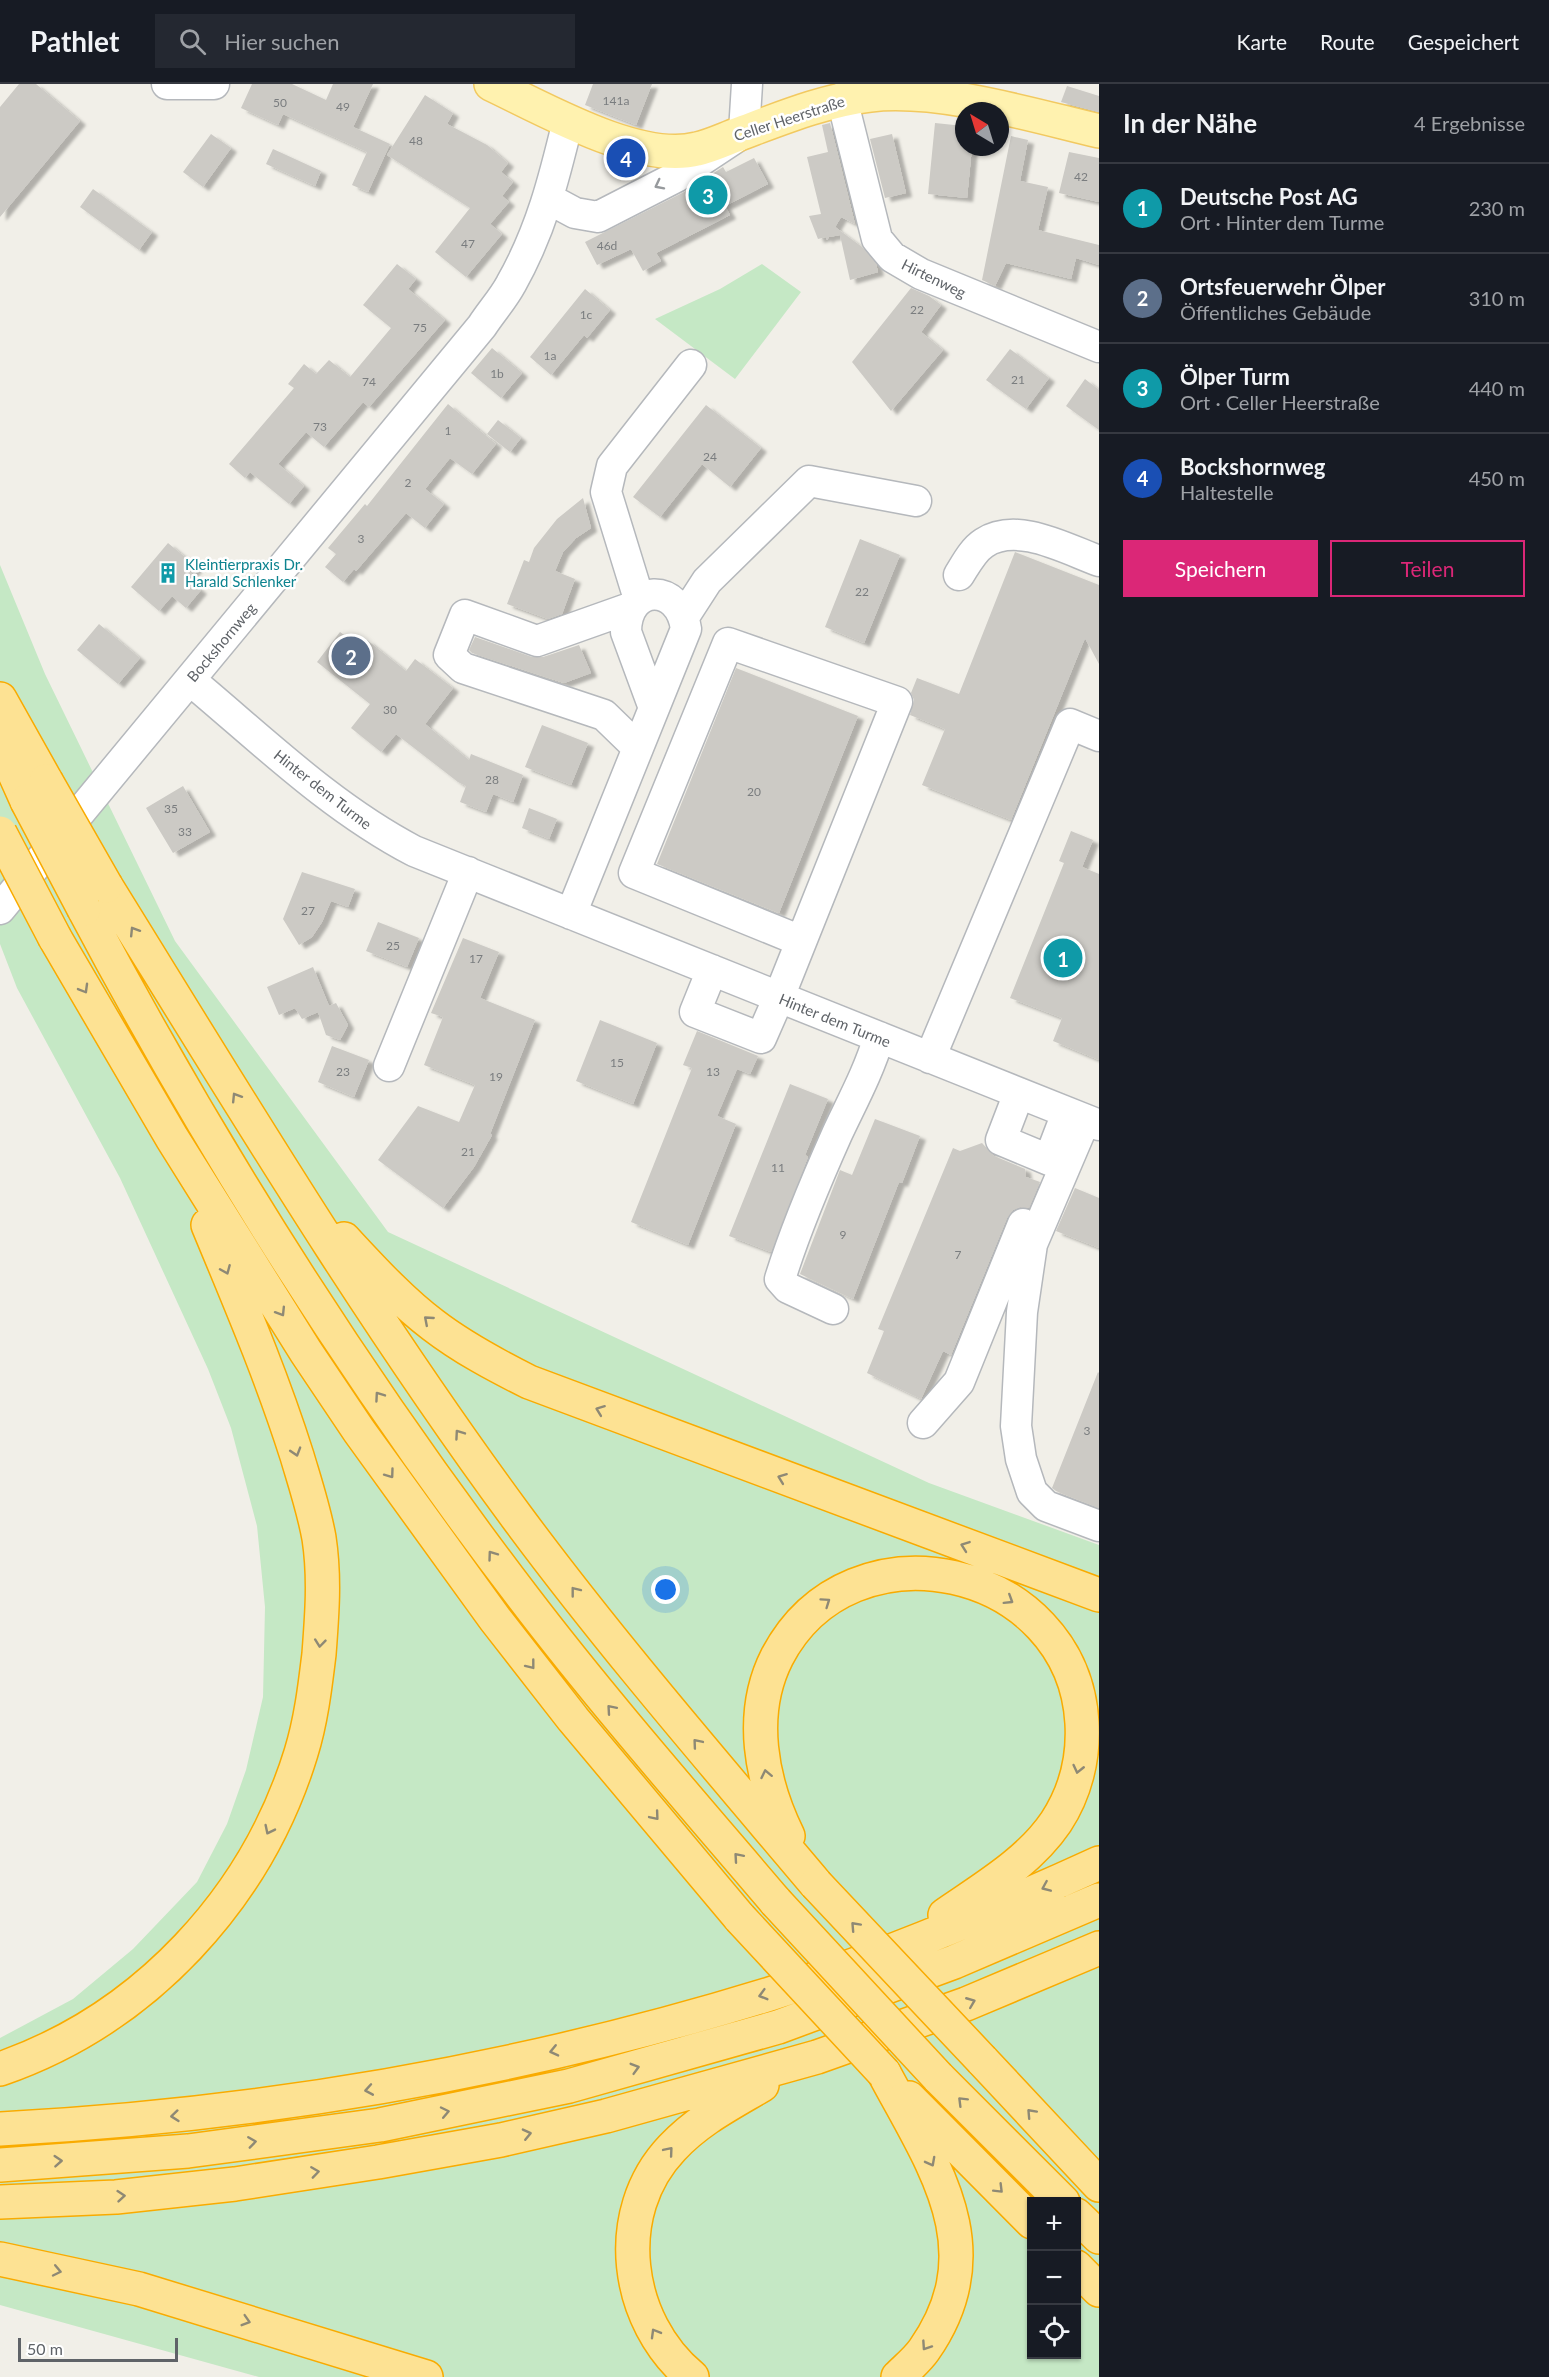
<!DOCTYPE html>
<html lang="de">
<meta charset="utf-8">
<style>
:root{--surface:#171b24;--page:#242831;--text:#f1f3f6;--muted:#9ea1a6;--line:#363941;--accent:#db2777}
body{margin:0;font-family:Lato,sans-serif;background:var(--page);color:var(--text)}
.controls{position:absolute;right:18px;bottom:18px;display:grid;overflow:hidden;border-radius:0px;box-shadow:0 2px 4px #0004}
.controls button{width:54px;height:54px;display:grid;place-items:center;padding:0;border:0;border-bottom:2px solid var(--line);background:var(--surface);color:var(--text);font:30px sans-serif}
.compass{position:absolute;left:955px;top:18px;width:54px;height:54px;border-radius:50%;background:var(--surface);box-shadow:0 2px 4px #0004;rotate:322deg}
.scale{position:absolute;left:18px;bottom:15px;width:160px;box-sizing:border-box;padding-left:6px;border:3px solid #5f6368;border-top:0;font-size:16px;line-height:21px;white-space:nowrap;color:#5f6368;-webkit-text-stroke:4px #fff;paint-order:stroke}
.you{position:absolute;left:666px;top:1506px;width:21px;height:21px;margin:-15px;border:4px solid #fff;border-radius:50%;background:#1a73e8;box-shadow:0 0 0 9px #1a73e833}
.badge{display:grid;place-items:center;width:39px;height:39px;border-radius:50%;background:var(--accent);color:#fff;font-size:20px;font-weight:700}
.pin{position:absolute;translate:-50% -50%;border:3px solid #fff;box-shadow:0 2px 6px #0006}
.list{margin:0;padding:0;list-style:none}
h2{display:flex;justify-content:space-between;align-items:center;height:78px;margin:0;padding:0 24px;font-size:26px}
h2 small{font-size:20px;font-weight:400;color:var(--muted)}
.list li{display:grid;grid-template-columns:39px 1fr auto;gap:18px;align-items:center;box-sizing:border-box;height:90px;padding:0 24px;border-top:2px solid var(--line)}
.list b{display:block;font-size:22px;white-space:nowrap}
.list p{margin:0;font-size:20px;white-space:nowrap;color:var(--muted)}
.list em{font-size:20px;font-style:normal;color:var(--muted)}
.actions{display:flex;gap:12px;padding:18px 24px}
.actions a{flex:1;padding:14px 0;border:2px solid var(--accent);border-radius:0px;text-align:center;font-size:21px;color:var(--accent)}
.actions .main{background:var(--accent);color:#fff}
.icon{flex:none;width:33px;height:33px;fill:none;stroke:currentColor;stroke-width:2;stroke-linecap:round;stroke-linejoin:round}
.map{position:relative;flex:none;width:1099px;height:2293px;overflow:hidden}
header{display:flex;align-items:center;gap:36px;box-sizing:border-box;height:84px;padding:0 30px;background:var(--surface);border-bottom:2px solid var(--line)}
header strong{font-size:28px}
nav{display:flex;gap:33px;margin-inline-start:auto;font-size:21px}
.search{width:420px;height:54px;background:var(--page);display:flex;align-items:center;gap:15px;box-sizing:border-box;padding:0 21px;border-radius:0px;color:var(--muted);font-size:22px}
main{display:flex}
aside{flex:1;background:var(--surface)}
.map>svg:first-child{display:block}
.green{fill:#c5e8c5;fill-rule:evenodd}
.building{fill:#cccac5;filter:url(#shadow)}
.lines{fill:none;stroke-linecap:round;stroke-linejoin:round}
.minor-casing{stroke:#b5b8bc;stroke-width:33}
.major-casing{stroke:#f2c960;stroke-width:36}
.highway-casing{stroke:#f9ab00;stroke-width:36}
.minor{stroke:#fff;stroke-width:30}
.major{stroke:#fff2af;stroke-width:33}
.highway{stroke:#fde293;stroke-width:33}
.highway-bridge-casing{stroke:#f9ab00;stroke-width:36;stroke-linecap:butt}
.highway-bridge{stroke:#fde293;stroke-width:33}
.oneway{stroke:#979a9d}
.oneway2{stroke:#8e8975}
.labels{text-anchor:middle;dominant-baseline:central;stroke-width:5;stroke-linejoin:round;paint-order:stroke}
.number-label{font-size:12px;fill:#7a7d7f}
.street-label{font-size:15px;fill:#5f6368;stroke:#fff}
.culture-label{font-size:15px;fill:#0d838f;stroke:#fff;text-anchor:start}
</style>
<header>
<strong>Pathlet</strong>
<div class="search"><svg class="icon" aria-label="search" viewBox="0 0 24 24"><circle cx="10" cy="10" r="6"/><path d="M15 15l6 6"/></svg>Hier suchen</div>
<nav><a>Karte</a><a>Route</a><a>Gespeichert</a></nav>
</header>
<main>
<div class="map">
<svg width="1099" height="2293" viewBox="0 0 1099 2293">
<defs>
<filter id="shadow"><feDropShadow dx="6" dy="4" stdDeviation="1.5" flood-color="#0004"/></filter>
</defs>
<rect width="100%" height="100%" fill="#f1efe8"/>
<path class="green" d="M762,180L801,208L735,295L655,235L720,205Z
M0,481L45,590L175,857L388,1148L929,1399L1099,1461V2293H259L0,2221V1954L73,1915L133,1865L197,1798L227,1740L246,1686L263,1613L265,1523L257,1442L231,1344L208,1285L120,1094L17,904L0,860ZM1032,2118H1076V2270H1032Z"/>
<path class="building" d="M19,0H36L80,37L0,133V23Z
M252,0H292L326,16L333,0H373L353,43L390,60L368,108L352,101L367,68L283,30L278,41L241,24Z
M593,0H652L636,41L585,21Z
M1067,2L1099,12V28L1061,18Z
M425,11L453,29L447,40L487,61L508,79L501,88L513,98L502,112L509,118L490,140L502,150L466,193L435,168L470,124L387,71Z
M830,39L855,140L841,133L835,143L862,163L876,180L878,188L850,196L840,151L829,153L827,156L826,153L818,155L809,132L821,130L807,73L828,68L822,41Z
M935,39L964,42V63H972L967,114L928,110Z
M211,50L231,64L203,103L183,88Z
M892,50L906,109L885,114L870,55Z
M1011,52L1028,56L1020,97L1048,103L1038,146L1099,161V181L1076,174L1071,195L1006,179L995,202L982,196Z
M273,65L321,87L315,102L266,80Z
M1069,68L1099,74V118L1059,109Z
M754,74L768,100L725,122L730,131L656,169L661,177L643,187L631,165L597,181L585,158L684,108L723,83L726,88Z
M93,105L152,148L139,166L80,123Z
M397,180L416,195L408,205L445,236L369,323L363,318L324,363L306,348L278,380L304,402L289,420L250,388L245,394L229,380L294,304L288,300L304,280L316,290L329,276L350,293L391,244L363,221Z
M911,204L929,212L941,221L921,248L943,266L891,327L852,278Z
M585,205L610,226L587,254L584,251L551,291L530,273Z
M492,264L522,289L501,314L471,289Z
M1010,265L1049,294L1026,325L986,296Z
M1085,295L1099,306V346L1066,322Z
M448,320L496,360L472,390L450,374L425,405L444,420L425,444L406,429L356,487L354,485L343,498L325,483L336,470L328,464L365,420L367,422Z
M706,321L761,364L730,403L702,380L660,433L633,413Z
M498,336L521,354L510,368L487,350Z
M583,414L591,444L576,454L563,468L555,487L575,495L562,530L548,535L507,520L524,476L529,478L534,464L557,435Z
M860,455L900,471L864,559L825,543Z
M168,459L197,483L187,495L201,506L186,524L172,512L159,527L131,503Z
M1015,468L1099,501V580L1085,554L1011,736L922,701L945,645L910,631L914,616L911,609L917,594L959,610Z
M99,540L140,574L118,600L77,566Z
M340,548L361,563L367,556L406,587L415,575L453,604L425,640L469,676L471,670L523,691L513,718L493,710L486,728L460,718L466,702L458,698L396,650L381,668L351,644L370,620L317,578Z
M475,553L532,573H543L579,561L591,589L564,599L472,569L469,566Z
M736,584L858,632L779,829L657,780Z
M542,641L588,659L571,701L525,683Z
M183,702L210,748L173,769L146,724Z
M529,724L557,735L549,755L522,744Z
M1071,747L1093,756L1082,783L1099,790V976L1053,957L1062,934L1010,914L1064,779L1059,777Z
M302,788L355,805L348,823L331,817L322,838L312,853L299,861L283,835Z
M378,838L419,854L407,883L366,867Z
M463,854L499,868L480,914L535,936L490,1050L492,1051L474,1083L443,1124L378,1076L418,1022L459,1038L475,1001L424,981L443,933L431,929Z
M313,883L329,922L336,919L348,941L340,956L326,951L318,928L302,935L295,924L279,931L267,903Z
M600,936L657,959L633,1020L576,997Z
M697,947L758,972L750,990L737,985L717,1032L736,1040L688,1161L631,1138L692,984L683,981Z
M332,962L369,976L354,1013L318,998Z
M790,1000L828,1015L805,1071L808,1073L771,1168L729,1152Z
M875,1035L920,1052L902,1099L899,1098L853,1215L800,1190L840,1086L852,1091Z
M982,1059L994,1072L1025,1085L1026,1093L1040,1098L1029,1124L1020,1123L1013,1126L1007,1134L951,1271L943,1267L921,1315L867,1289L884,1247L878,1245L953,1064L960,1067Z
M1075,1104L1099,1114V1164L1056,1147Z
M1098,1288L1099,1289V1424L1056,1407L1052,1404Z"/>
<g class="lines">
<g class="minor-casing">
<path id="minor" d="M167,0H214
M840,15L846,31L877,155L892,173L921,190L1099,263
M549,115L575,129L598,133L676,93L744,48L747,0
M959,491C966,480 973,466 984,459C1017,437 1066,465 1099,477
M639,515L606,408L612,382L691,281
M630,524L537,557L465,531L449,571L463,584L604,631L638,664
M685,531L707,497L809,397L916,417
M190,596C262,656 330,723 414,767L1099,1041
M0,825L482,242C491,228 503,215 511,200C541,147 554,95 568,37
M571,830L686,545C680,498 626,499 626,548L654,624
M712,886L695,928L761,954L779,913L897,618L728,559L634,789L801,857
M930,974L1070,640L1099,652
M389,982L468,788
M1019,1009L1001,1056L1049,1076L1062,1042
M1085,1036L1032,1160L1022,1228L1016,1342L1021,1375L1032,1408L1046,1422L1099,1442
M833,1225L788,1204L780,1195C795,1146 816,1097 837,1050C852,1018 869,987 879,953
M923,1339L959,1298L1023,1140"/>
</g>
<g class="major-casing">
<path id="major" d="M491,0C544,25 639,80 697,65C711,62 725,55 739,50C782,34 826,16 870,11C939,3 1031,31 1099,47"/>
</g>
<g class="highway-casing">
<path id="highway" d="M0,615L46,697
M0,657L27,717
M106,802C238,1015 367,1230 516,1432C610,1559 714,1679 816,1800
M84,825C211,1065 358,1297 523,1513C603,1618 690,1717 776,1818
M55,854L172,1054L306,1268L359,1347L495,1535L573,1635L740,1834
M344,1155C372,1185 401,1217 433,1241C463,1264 495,1281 529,1298L1099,1511
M788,1752C761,1697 748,1630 777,1573C851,1431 1073,1481 1082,1639C1084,1674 1075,1709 1056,1738C1029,1778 984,1804 945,1831
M982,1976L1099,2101
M0,1985C144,1935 256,1815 301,1669C311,1637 315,1603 319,1570C322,1531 325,1493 319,1454C314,1426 305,1399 297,1372C272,1293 240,1218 208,1141
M884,1989C933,2081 995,2165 924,2266C917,2276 907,2284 898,2293
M938,1993L1063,2118
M909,2014L1032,2138
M0,2045C264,2031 517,1988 770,1910C882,1874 992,1828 1099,1779
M0,2081L188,2067L380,2041L569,2002L778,1943L954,1878L1099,1816
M0,2118L116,2113L235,2100L378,2078L501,2056L606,2032L817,1973L966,1920L1099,1864
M1076,2131L1099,2153
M0,2175L139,2205L426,2293
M1076,2183L1099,2206
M692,2293C625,2238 610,2129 672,2064C698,2036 730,2020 762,2001"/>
</g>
<use href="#minor" class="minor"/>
<use href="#major" class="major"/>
<use href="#highway" class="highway"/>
<g class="highway-bridge-casing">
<path id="highway-bridge" d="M46,697L106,802
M27,717L84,825
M0,749L55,854
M816,1800L982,1976
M776,1818L938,1993
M740,1834L884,1989"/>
</g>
<use href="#highway-bridge" class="highway-bridge"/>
</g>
<defs><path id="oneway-chevron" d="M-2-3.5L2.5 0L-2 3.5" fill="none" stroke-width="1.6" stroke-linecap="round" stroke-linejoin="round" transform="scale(1.5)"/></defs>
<use class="oneway" href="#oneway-chevron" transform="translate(659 101) rotate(153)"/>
<g class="oneway2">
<use href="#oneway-chevron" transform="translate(134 847) rotate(-122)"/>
<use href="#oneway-chevron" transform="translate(84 905) rotate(60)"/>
<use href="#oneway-chevron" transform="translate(236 1013) rotate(-122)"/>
<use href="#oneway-chevron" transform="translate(226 1186) rotate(67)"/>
<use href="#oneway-chevron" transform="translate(281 1228) rotate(58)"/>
<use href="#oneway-chevron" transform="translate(428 1236) rotate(-139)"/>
<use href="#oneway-chevron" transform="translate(379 1312) rotate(-125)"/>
<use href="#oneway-chevron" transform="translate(600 1326) rotate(-159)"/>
<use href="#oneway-chevron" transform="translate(459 1350) rotate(-125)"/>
<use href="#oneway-chevron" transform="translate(296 1368) rotate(73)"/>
<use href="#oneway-chevron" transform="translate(390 1390) rotate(54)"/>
<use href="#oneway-chevron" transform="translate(782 1394) rotate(-159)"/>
<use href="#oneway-chevron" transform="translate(965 1462) rotate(-160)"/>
<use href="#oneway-chevron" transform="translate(492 1471) rotate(-126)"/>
<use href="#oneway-chevron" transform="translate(575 1507) rotate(-128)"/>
<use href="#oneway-chevron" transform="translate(1009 1516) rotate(32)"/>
<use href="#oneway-chevron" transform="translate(826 1518) rotate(-35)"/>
<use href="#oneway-chevron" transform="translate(320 1559) rotate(96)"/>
<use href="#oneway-chevron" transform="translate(531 1581) rotate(52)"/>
<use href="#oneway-chevron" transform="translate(611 1625) rotate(-131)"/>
<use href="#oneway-chevron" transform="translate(697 1659) rotate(-130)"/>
<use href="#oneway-chevron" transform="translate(1078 1685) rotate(103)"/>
<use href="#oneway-chevron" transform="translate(766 1690) rotate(-102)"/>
<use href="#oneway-chevron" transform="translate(655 1732) rotate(50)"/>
<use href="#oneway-chevron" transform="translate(269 1746) rotate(116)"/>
<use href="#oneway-chevron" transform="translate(738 1773) rotate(-131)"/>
<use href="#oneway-chevron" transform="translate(1046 1803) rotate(157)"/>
<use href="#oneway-chevron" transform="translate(855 1842) rotate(-133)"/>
<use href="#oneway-chevron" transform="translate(763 1911) rotate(164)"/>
<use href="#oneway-chevron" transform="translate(971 1918) rotate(-22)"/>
<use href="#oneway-chevron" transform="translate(554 1967) rotate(167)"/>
<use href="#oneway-chevron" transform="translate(635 1984) rotate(-16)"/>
<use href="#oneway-chevron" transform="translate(369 2006) rotate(170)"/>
<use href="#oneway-chevron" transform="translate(962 2017) rotate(-135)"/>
<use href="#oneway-chevron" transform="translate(445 2028) rotate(-12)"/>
<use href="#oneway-chevron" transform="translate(1031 2029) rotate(-133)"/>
<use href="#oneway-chevron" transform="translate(175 2032) rotate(174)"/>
<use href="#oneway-chevron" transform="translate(527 2050) rotate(-13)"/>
<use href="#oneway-chevron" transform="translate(252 2058) rotate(-8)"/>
<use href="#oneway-chevron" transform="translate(669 2067) rotate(-50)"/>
<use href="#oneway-chevron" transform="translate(58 2077) rotate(-4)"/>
<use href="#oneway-chevron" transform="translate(931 2078) rotate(62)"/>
<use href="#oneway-chevron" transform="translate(315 2088) rotate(-8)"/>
<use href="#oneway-chevron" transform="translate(999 2105) rotate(45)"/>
<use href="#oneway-chevron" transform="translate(121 2112) rotate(-5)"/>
<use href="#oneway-chevron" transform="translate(57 2187) rotate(12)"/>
<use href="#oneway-chevron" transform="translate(246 2237) rotate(17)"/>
<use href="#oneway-chevron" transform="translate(655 2249) rotate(-120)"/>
<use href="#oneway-chevron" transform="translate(926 2262) rotate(124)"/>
</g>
<defs>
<g id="building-bare" transform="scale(1.62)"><path d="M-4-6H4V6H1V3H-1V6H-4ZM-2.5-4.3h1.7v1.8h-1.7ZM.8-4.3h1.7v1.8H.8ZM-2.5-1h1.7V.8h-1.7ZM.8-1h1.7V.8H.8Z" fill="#0f9aa8" stroke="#fff" stroke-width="2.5" paint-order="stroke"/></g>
</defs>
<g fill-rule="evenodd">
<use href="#building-bare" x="168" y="489"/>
</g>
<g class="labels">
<g class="number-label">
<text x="616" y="16">141a</text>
<text x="280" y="18">50</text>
<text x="343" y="22">49</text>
<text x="416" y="56">48</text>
<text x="1081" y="92">42</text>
<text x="468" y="159">47</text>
<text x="607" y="161">46d</text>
<text x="917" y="225">22</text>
<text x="586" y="230">1c</text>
<text x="420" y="243">75</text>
<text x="550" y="271">1a</text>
<text x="497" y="289">1b</text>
<text x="1018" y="295">21</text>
<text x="369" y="297">74</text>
<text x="320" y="342">73</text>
<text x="448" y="346">1</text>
<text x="710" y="372">24</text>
<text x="408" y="398">2</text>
<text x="361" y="454">3</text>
<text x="862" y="507">22</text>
<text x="390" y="625">30</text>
<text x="492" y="695">28</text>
<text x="754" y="707">20</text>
<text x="171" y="724">35</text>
<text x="185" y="747">33</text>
<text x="308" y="826">27</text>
<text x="393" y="861">25</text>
<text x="476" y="874">17</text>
<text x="617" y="978">15</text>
<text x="343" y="987">23</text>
<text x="713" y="987">13</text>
<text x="496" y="992">19</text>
<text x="468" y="1067">21</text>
<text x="778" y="1083">11</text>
<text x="843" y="1150">9</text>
<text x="958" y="1170">7</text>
<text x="1087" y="1346">3</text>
</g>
<g class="street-label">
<text transform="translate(789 34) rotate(-18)">Celler Heerstraße</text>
<text transform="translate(934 194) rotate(26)">Hirtenweg</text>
<text transform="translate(221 558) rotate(-50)">Bockshornweg</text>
<text transform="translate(323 705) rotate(38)">Hinter dem Turme</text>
<text transform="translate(835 936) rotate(22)">Hinter dem Turme</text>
</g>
<g class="culture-label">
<text x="185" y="480">Kleintierpraxis Dr.<tspan x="185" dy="17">Harald Schlenker</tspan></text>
</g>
</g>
</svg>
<div class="controls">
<button>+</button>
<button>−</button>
<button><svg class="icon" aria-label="locate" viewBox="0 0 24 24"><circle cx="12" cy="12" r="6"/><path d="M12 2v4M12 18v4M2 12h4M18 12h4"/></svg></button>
</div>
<svg class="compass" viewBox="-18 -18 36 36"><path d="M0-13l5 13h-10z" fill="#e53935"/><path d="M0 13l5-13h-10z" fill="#9ea1a6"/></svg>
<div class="scale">50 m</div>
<div class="you"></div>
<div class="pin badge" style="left:1063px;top:874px;background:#0f9aa8">1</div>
<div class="pin badge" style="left:351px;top:572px;background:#5c6f8a">2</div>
<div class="pin badge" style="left:708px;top:111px;background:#0f9aa8">3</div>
<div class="pin badge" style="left:626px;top:74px;background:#1a4fb4">4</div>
</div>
<aside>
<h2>In der Nähe<small>4 Ergebnisse</small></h2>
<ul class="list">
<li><span class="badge" style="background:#0f9aa8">1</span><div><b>Deutsche Post AG</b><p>Ort · Hinter dem Turme</p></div><em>230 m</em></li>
<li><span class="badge" style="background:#5c6f8a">2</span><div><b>Ortsfeuerwehr Ölper</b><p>Öffentliches Gebäude</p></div><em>310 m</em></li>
<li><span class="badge" style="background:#0f9aa8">3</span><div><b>Ölper Turm</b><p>Ort · Celler Heerstraße</p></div><em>440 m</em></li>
<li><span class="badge" style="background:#1a4fb4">4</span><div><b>Bockshornweg</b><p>Haltestelle</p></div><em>450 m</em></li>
</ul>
<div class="actions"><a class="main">Speichern</a><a>Teilen</a></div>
</aside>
</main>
